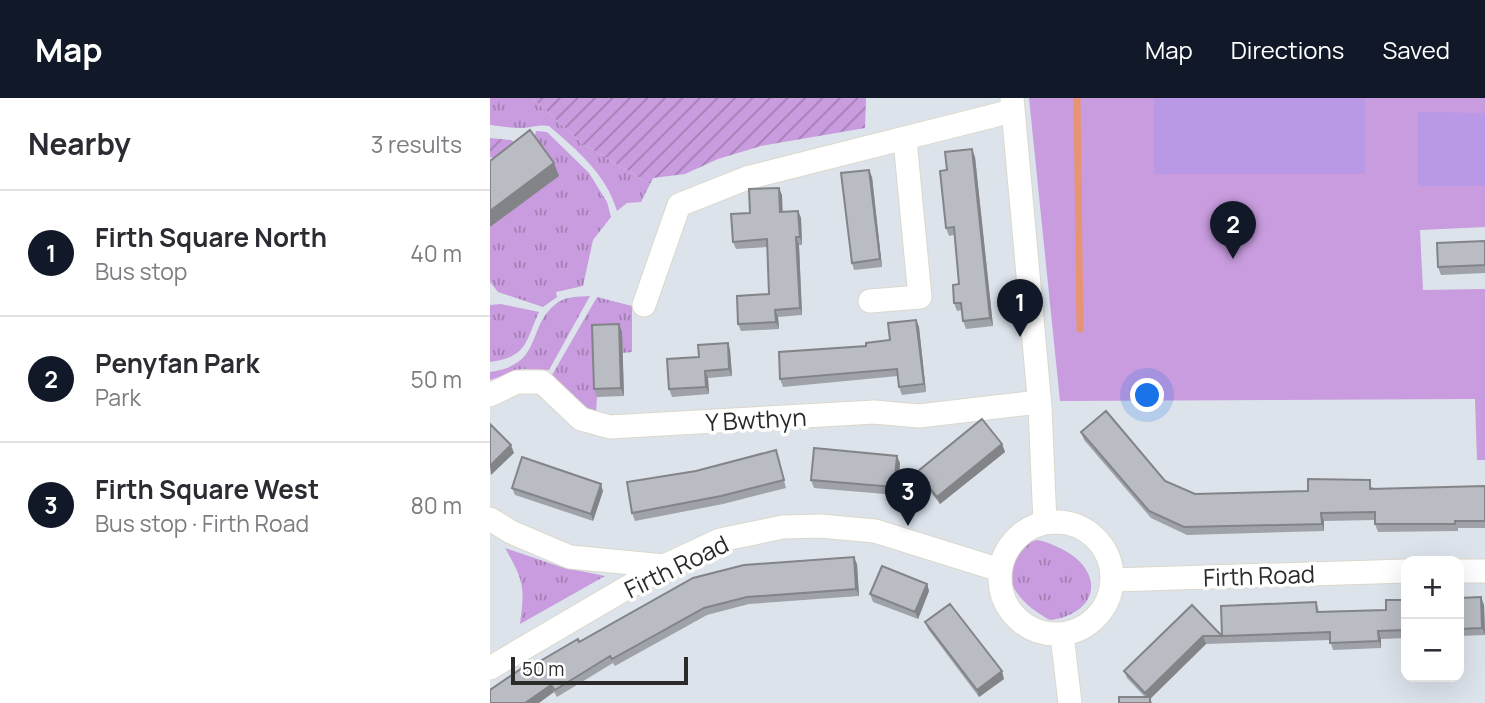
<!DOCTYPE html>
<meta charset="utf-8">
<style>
:root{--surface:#fff;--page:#f7f7f7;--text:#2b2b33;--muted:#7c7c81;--line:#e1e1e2;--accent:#111827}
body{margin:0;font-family:Manrope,sans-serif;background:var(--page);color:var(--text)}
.controls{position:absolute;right:21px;bottom:21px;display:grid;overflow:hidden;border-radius:14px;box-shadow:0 7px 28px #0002}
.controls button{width:63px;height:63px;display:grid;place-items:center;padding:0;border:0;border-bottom:2px solid var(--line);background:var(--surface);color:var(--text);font:35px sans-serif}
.scale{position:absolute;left:21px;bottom:18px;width:177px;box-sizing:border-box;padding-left:7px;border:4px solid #2a2a2a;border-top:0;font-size:19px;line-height:24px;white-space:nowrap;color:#2a2a2a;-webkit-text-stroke:5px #fff;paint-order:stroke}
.you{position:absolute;left:658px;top:298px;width:24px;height:24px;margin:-18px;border:5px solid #fff;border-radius:50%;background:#1a73e8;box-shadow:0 0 0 10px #1a73e833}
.badge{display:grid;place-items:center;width:46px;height:46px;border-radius:50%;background:var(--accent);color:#fff;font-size:23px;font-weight:700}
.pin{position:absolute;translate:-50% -58px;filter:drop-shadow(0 2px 4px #0008)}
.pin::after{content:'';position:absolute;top:37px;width:24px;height:21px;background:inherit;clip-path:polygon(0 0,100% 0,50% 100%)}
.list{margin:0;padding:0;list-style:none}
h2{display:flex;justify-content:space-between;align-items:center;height:91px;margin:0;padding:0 28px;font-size:30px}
h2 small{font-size:23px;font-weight:400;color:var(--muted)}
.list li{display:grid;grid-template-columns:46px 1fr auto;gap:21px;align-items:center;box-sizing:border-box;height:126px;padding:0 28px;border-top:2px solid var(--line)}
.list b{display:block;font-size:26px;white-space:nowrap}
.list p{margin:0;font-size:23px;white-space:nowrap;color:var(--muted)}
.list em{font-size:23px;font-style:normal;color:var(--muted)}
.map{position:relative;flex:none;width:995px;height:605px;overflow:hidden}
header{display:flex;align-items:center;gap:42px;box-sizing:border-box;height:98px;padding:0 35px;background:var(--accent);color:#fff}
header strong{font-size:33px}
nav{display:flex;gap:38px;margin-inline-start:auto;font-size:24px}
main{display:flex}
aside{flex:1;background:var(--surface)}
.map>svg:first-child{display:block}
.grass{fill:url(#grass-tufts)}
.park{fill:#c89cde}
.garden{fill:url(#garden-furrows)}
.pitch{fill:#b998e5}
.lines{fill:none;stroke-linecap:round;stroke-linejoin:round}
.stream{stroke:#e79475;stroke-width:7}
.minor-casing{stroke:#dbd8cb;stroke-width:25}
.minor{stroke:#fff;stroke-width:23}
.wall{fill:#9fa2a8}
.shaded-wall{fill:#828488}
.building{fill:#b9bcc3;stroke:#828488;stroke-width:2}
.labels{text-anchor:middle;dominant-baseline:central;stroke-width:7;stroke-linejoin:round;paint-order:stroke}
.street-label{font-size:24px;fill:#2a2a2a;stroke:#fff}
</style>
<header>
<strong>Map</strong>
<nav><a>Map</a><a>Directions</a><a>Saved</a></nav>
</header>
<main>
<aside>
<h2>Nearby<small>3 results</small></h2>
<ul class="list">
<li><span class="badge">1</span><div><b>Firth Square North</b><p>Bus stop</p></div><em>40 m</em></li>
<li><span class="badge">2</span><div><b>Penyfan Park</b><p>Park</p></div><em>50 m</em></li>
<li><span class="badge">3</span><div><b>Firth Square West</b><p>Bus stop · Firth Road</p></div><em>80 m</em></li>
</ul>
</aside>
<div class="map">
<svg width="995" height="605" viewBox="0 0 995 605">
<defs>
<pattern id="grass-tufts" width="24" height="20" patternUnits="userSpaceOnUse" patternTransform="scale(1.75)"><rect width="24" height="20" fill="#c89cde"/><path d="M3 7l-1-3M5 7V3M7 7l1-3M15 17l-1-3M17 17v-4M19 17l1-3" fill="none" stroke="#a37fb4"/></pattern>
<pattern id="garden-furrows" width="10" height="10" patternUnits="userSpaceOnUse" patternTransform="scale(1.75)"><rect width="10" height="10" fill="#c89cde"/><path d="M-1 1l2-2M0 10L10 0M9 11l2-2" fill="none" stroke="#a37fb4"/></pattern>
</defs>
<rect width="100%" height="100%" fill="#dce3eb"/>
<path class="grass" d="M0,0H42L93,46L160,86L151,104L137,105L127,113C116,76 88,53 59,28C48,26 41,30 30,30C20,30 10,28 0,27Z
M46,33L57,34L99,75L117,104L121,119L103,142L93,188L66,194L67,199L53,209L8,194L0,184V129L44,42Z
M100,198L59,272L33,271L0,282V274C55,266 35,229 67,205C76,198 89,199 100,198Z
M107,199L142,208V254L132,255L107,299L106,316L84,303L62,277Z
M11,206L49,214C35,245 37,259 0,264V207Z
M548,442C564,446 586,456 595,470C614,499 586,520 560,522C537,510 507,484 525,457C531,448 537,444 548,442Z
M15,450L71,469L115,478L30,526C35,489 34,483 15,450Z"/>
<path class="park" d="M539,0H995V129L930,132L933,192L995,191V362H987L985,301L570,303Z"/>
<path class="garden" d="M42,0H376L375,30L271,48L228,61L195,76L163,80L160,86L93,46Z
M0,40L21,42L25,45L10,61L0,59Z"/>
<path class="pitch" d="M664,0H875V76H664Z
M928,14L995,15V88H928Z"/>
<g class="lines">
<path class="stream" d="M587,0L590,231"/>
<g class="minor-casing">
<path id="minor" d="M522,0L550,309L555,425
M380,203L430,199L415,42
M154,207L189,107L257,80L522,13
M0,297L27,284H52L91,321L120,329L384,314L429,318L549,304
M0,421L21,434L80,459L174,468
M510 480a56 56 0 1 1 112 0a56 56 0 1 1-112 0Z
M969,473H995
M622,482L916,473
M572,537L580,605
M0,570L174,468L230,442L293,429L330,428L385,433L510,472"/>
</g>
<use href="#minor" class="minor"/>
</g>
<path class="wall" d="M485,59L503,228L476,231L473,223L472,212L467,213L464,205L469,186L464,137L459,138L456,130L457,72Z
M382,79L392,169L364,172L362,165Z
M292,97V113H308L311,120L312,147H309L312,217L288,219L289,231L251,233L248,226L279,196L277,149L246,151L243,144L260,115Z
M995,143V175L951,177L948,169Z
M426,222L429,229L436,294L412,297L409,289L408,278L293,289L290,281L376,248L400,242Z
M129,226L132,234L134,298L107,299L104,291Z
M238,245L240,252L242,278L218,280L219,296L182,299L179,291L209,259Z
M591,334L675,383L705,396L818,393L883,389V391L995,389V430H968V433L888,434L885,426V422L834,423V433L697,437L661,420L594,342Z
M512,346L515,354L450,406L430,381L427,374Z
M286,352L296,390L233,406L145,423L142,415L206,373Z
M410,365L407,397L324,390L321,382Z
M22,390L113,393L103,423L25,397Z
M367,466L369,498L259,506L217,517L125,568L123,565L67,599L64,594L40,569L89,544Z
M437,486L439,493L428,521L383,504L380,496Z
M969,500L994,507L995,537L969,538Z
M916,502V540L891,541V550L843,552L840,542L716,546L660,601L655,599L637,580L634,573L702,507L732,538L826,504L829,514L896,512Z
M435,524L514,581L489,599L438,531Z"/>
<path class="shaded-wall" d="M482,51L485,59L503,228L500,220Z
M64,65L69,78L0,129V113Z
M379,72L382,79L392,169L390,161Z
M289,90L292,97L293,121L290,114Z
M308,113L311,120L312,147L310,139Z
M306,139L309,147L312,217L310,210Z
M285,212L288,219L289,231L286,224Z
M426,222L429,229L436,294L434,286Z
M129,226L132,234L134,298L131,290Z
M238,245L240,252L242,278L239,271Z
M215,273L218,280L219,296L216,289Z
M512,346L515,354L450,406L447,399Z
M21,347L24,355L1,377L0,368Z
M407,358L410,365L407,397L404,389Z
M111,386L113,393L103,423L101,416Z
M831,415L834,423V433L832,426Z
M364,459L367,466L369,498L366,491Z
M437,486L439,493L428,521L425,514Z
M991,499L994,507L995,537L992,530Z
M888,533L891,541V550L889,543Z
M713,538L716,546L660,601L662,605H660L655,595Z
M512,573L514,581L489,599L487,592Z
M61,587L64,594L49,605H35Z"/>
<path class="building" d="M40,32L64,65L0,113V63Z
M482,51L500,220L473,223L471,205H464L463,187L469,186L464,129L456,130L450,73L457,72L455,54Z
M379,72L390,161L362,165L351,75Z
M289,90L290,114L308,113L310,139H306L310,210L285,212L286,224L248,226L247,198L279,196L277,141L243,144L241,116L260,115L259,91Z
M995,143V167L948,169L947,145Z
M426,222L434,286L409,289L407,271L290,281L289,254L376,248V245L400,242L398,225Z
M129,226L131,290L104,291L102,227Z
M238,245L239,271L215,273L216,289L179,291L177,261L209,259L208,247Z
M616,313L675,383L705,396L818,393V381L880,382V391L995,388V423H965V426H885V414L831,415L832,426L694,429L659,413L591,334Z
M492,321L512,346L447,399L427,374Z
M0,326L21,347L0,368Z
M324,350L407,358L404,389L321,382Z
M286,352L294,382L231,398L142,415L137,384L206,373Z
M32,359L111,386L101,416L22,390Z
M364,459L366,491L257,499L214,510L122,561L120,558L65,592L61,587L35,605H0V592L38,566L40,569L88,541L89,544L203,480L254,467Z
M392,468L437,486L425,514L380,496Z
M991,499L992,530L969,531V500Z
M896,502H916V532L888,533L889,543L840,545V534L732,538L731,508L826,504L827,514L896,512Z
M460,506L512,573L487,592L435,524Z
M702,507L732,538H713L655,595L634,573Z
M629,599H660V605H629Z"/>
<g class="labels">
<g class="street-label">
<text transform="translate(266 321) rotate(-3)">Y Bwthyn</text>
<text transform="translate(186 468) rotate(-26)">Firth Road</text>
<text transform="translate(769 477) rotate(-2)">Firth Road</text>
</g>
</g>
</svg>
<div class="controls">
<button>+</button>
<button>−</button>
</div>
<div class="scale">50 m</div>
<div class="you"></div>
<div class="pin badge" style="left:530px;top:239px">1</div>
<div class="pin badge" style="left:743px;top:161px">2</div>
<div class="pin badge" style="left:418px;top:428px">3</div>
</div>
</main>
